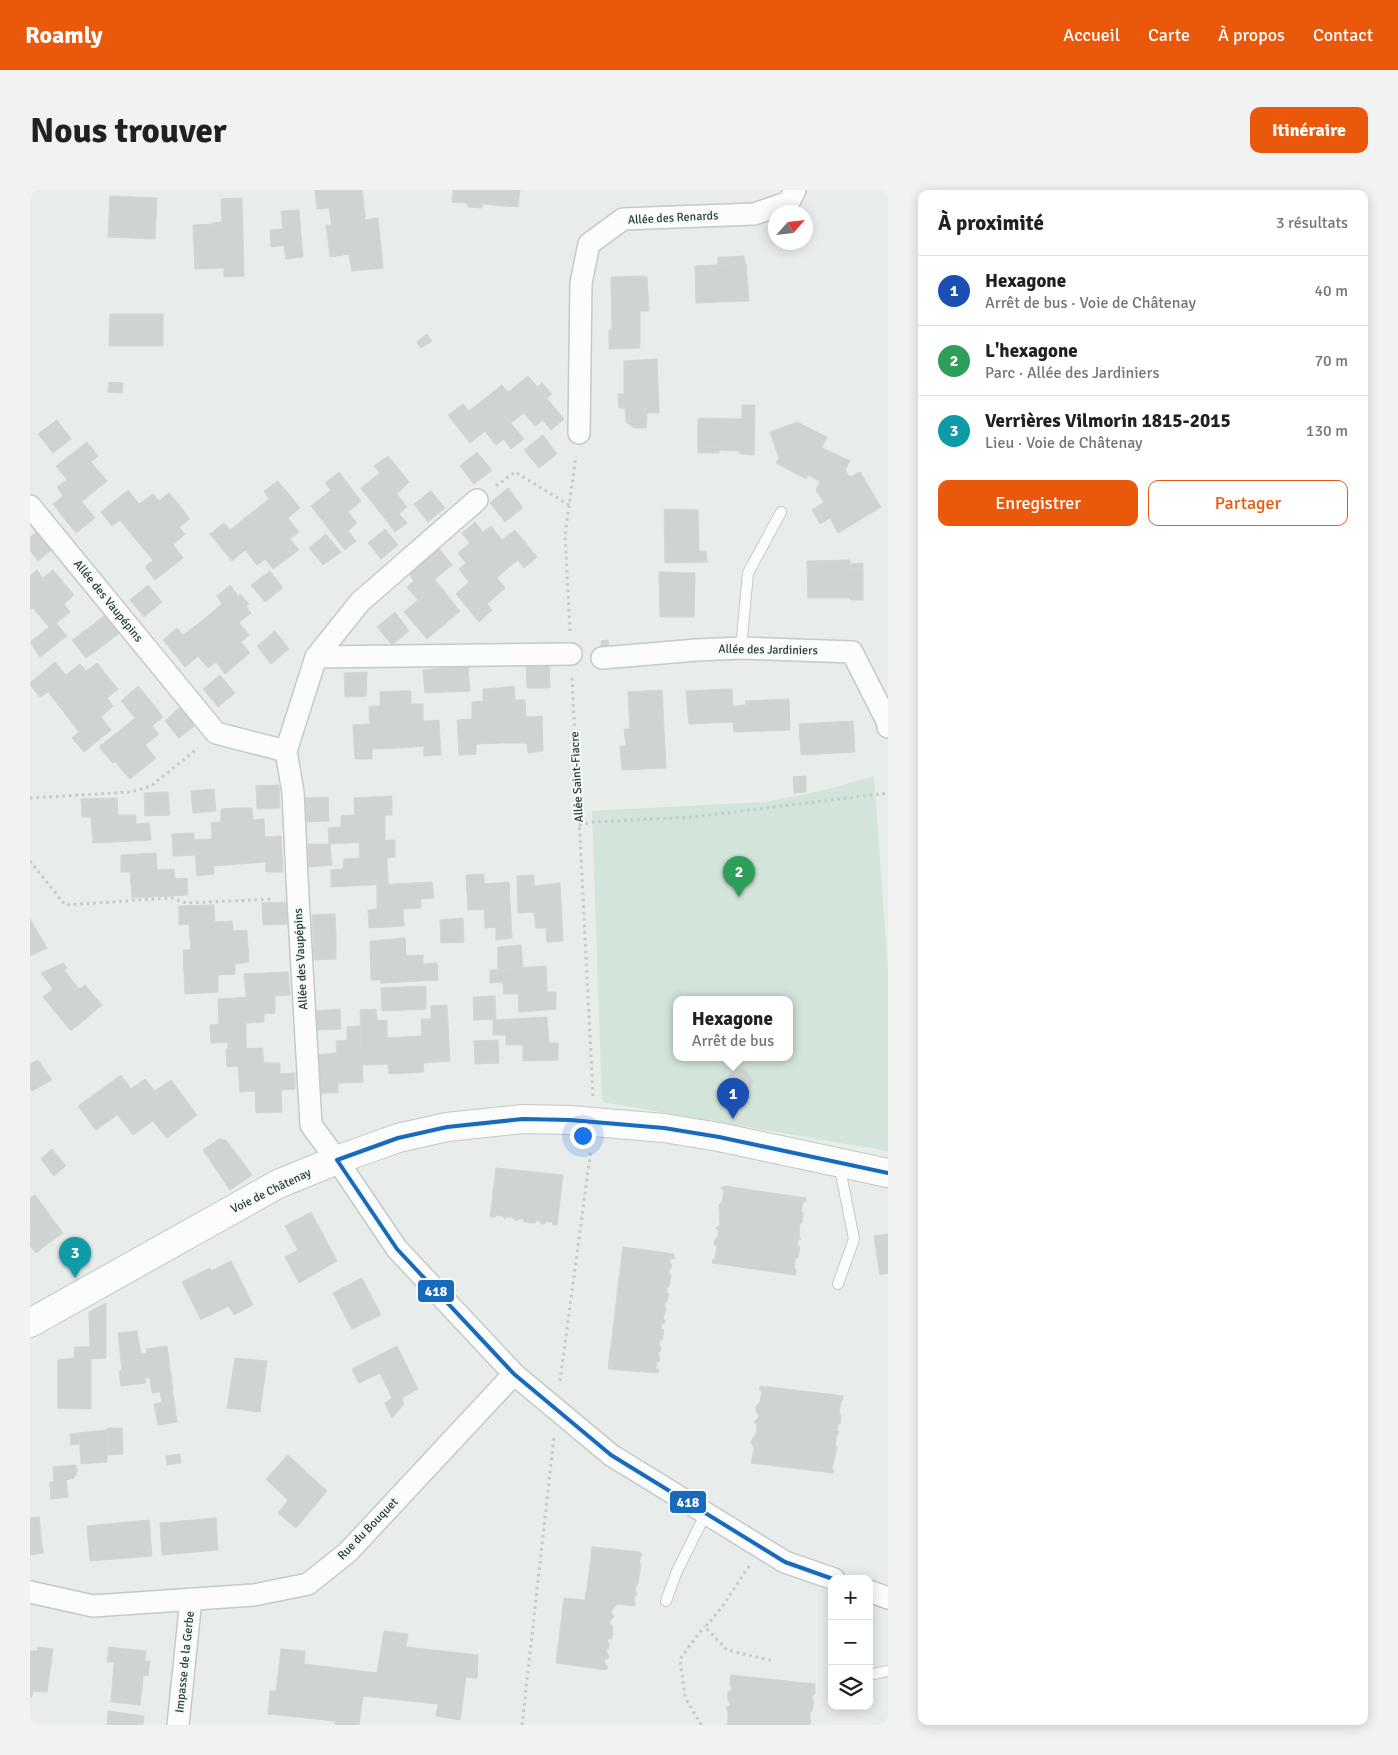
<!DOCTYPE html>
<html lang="fr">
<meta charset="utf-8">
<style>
:root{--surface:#fff;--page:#f2f2f2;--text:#202124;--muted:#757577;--line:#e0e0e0;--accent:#ea580c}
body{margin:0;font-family:Signika,sans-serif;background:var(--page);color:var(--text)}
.controls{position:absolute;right:15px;bottom:15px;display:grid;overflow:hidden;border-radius:10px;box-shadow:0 2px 12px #0003}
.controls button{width:45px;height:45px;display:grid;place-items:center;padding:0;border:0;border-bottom:1px solid var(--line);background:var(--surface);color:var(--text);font:25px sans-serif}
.compass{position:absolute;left:738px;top:15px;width:45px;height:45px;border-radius:50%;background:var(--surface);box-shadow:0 2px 12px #0003;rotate:63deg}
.you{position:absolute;left:552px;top:945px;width:18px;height:18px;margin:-12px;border:4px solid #fff;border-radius:50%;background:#1a73e8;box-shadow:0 0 0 8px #1a73e833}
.badge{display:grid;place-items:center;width:32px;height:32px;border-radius:50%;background:var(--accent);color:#fff;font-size:16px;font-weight:700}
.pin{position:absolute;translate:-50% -41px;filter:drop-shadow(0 1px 2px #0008)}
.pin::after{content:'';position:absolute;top:26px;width:18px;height:15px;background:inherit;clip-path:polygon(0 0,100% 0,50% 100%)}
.popup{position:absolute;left:643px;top:806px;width:120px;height:65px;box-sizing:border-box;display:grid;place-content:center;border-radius:10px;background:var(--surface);filter:drop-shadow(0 1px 4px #0005);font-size:16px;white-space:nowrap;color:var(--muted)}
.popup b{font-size:19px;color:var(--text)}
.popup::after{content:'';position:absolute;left:50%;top:100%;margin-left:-10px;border:10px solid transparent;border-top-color:var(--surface)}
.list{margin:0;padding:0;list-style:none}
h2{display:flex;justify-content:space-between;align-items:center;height:65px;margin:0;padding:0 20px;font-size:21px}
h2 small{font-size:16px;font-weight:400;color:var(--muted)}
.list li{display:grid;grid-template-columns:32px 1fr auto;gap:15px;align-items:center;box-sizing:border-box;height:70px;padding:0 20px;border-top:1px solid var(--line)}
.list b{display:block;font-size:19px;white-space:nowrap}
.list p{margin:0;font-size:16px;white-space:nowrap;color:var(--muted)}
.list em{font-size:16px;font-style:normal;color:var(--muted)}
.actions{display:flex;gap:10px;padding:15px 20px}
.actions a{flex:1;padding:11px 0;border:1px solid var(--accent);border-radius:10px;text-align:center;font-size:18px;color:var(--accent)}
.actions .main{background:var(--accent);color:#fff}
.icon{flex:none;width:28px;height:28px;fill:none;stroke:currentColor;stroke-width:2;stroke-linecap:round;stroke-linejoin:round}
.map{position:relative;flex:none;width:858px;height:1535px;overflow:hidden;border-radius:10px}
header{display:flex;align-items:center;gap:30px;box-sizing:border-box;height:70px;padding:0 25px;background:var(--accent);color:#fff}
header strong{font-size:24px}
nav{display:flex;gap:28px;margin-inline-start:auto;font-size:18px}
.intro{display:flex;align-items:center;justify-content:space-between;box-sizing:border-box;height:120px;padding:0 30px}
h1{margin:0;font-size:35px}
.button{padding:12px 22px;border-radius:10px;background:var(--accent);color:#fff;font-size:18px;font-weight:700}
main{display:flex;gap:30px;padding:0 30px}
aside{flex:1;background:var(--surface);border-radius:10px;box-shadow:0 2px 12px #0003}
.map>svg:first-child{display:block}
.green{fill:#d3e4da;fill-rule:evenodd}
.building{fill:#cfd4d2;stroke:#d1d5d3}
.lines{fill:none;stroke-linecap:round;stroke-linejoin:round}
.lane-casing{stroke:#c5c9c8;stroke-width:12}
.street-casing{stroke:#c5c9c8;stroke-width:24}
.secondary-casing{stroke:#c2c8c6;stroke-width:30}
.path{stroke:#c3cbca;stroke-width:3;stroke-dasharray:2.5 4;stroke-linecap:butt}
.lane{stroke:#fcfcfc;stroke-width:10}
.street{stroke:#fcfcfc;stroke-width:21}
.secondary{stroke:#fcfcfc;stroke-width:28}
.bus-1-casing{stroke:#f7faf9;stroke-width:8}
.bus-1{stroke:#186abd;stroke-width:4}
.labels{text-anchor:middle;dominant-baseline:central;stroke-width:4;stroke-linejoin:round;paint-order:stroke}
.street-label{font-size:12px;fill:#263f3b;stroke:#f7faf9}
.line-badge{stroke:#f7faf9;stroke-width:2}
.badge-label{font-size:14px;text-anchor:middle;font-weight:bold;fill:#fff}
</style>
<header>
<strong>Roamly</strong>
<nav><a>Accueil</a><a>Carte</a><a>À propos</a><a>Contact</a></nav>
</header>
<div class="intro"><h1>Nous trouver</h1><a class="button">Itinéraire</a></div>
<main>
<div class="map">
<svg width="858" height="1535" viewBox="0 0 858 1535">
<rect width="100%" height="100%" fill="#e8ecea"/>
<path class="green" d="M844,586L858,782V961L572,912L562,621L736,612L795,600ZM647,810H759V868H647Z"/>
<path class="building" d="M285,0H332L335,25L301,30L299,18L287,19Z
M423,0H490L488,17L452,14V18L438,17V13L422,12Z
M80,6L127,8L125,49L78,47Z
M212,8L214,86L194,87V78L165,79L163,35L183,34V37H192L191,9Z
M269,20L273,67L256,69L254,55L241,57L240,40L253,39L251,21Z
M335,25V30L348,28L353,78L322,81L319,64L300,67L296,35H301V30Z
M776,26L782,29L776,44Z
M192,32V37H183L182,33Z
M714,66L715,74H716L719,111L687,112L685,75H696V67Z
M688,67H696V75H688Z
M685,75L687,112L666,113L665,76Z
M609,86L617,87L619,121H610V158L579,159V140L582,139L581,87Z
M80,124H133V156H79Z
M397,144L402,151L391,158L387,152Z
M627,169L629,223H617L616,238H604L596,232L595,218H592L591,204H594V171Z
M498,186L534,229L521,240L513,230L505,236L494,223L481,233L458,206L472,195L478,202Z
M79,192L93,193L92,203L78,202Z
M512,193L522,204L517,208L508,196Z
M588,204H591L592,218H589Z
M458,206L494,249L481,259L474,249L466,255L455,241L440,253L418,225L433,214L439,221Z
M712,215H725L724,265L710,264V261L690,260V257H668V228L712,229Z
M27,230L41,249L23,263L8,244Z
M767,232L797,247L776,289L746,273L749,268L740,242Z
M513,245L527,264L509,278L494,260Z
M57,252L68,266L61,272L77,291L33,327L23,314L33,306L27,297L37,290L26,276Z
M668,257H690L689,263H668Z
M792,258L820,271L815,280L820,287L830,282L851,317L808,343L800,328L803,326L786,300L790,291L778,285Z
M447,262L462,280L444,294L430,276Z
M358,266L379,292L367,304L377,317L369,324L377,333L365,342L331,298L350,283L344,276Z
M309,282L331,311L318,322L327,333L318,341L326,351L315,360L281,316L301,300L295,293Z
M248,291L270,318L258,328L269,342L260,349L269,360L257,369L220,324L239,309L234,301Z
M478,298L493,318L475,332L460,313Z
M98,300L109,314L123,304L129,311L139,303L149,315L106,350L90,330L82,336L71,322Z
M401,301L415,318L398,332L384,314Z
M52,312L65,328L46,343L33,327Z
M794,312L803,326L790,334L782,320Z
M149,315L160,329L149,337L155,344L143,355L153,368L125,390L115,377L123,370L106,350Z
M634,319L668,320L669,361H676L677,372L635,373Z
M220,324L257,369L243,379L235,369L227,375L215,360L202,371L180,344L194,333L200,340Z
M445,332L453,342L461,336L472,350L485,340L507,367L494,378L488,370L467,387L432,343Z
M11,339L25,357L8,371L0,360V347Z
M355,339L368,355L351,369L338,353Z
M296,344L311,362L293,375L279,358Z
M440,353L475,398L457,414L462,420L449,432L426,404L439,392L429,379L436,373L428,363Z
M407,356L422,375L405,389L389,370Z
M389,370L430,421L397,449L374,422L388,410L377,397L384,391L376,380Z
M820,370V379H833V410H820V408H778L777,371Z
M833,373V379H820V374Z
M7,380L13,388L23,380L34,393L0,420V386Z
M240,381L253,398L235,412L221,395Z
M629,382L665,383L664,427H630Z
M34,393L44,405L34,414L40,422L26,433L37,446L10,467L0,452L19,437L3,418Z
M118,395L132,412L114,427L100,410Z
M200,395L221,423L209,433L219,445L211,452L220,463L208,473L173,430L192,414L187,406Z
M210,404L219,414L216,416L208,406Z
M78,422L92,441L74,455L60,437Z
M365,422L379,441L362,455L347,437Z
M173,430L208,473L195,484L186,472L178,478L168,466L155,477L133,450L147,438L153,445Z
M60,437L74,455L56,468L42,450Z
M245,441L259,459L241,474L227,456Z
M578,450L579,459L571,460V451Z
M25,472L36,485L50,474L56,481L67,473L78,487L33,521L18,502L10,507L0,495V493Z
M519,473L520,498H497L496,475Z
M438,477L440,501L417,502L416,478Z
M416,478L417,502L395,503L393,480Z
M337,482L336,506L315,507L314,483Z
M190,485L205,503L188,517L173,499Z
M78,487L88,499L77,508L83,516L71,527L81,540L54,562L42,548L49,542L33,521Z
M108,496L123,514L105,528L91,511Z
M484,496L485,510H495L496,527L512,526L513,561L498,563L497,553H472L468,498Z
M468,498L472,553L446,554V564L429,565L427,530L442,529V512L453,511V499Z
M699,499H702L703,532H700Z
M699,499L700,532L659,534L656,501Z
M632,500L636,578L592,580L590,556H596L594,539H600L598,502Z
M366,501H381V514H393V531L409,530L411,565L394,566V556L369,558Z
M366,501L369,558L342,559V569H325L323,535L340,534L339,516H350V502Z
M759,509L760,540L704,542L702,516L716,515L715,511Z
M123,514L133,527L122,536L129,544L115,555L126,568L100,589L87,574L95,568L80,548Z
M152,515L167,534L149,548L135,531Z
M823,531L825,562L771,565L769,534Z
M80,548L95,568L90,573L82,572L69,557Z
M776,586V602L764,603L763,587Z
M249,595L250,618L227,619L226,596Z
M184,599L186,621L163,623L161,601Z
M138,602L140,625L115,626L114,603Z
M362,606V625H355V651L299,654L298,638L311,637V626L325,625L324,608Z
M298,607L299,631L277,632L275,608Z
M87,608L88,625H106V634L119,633L121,650L63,653L61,627H52L51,609Z
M206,618L209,674L183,676L184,684L167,686L164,650L182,649L181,633L191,632V619Z
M206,618H222L223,630L234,629L235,647L251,646L253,682H236V672L209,674Z
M164,643L165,665L143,666L142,644Z
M365,650V667L357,668L358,694L301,697V680L313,679L314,669L330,668L329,652Z
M278,654H300L302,675L279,677Z
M126,663L127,680L144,679L145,689L157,688L158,705L102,708L100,682H91V665Z
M454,684V694L479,692L482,748L466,750V737L455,738L454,719L438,720L436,685Z
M504,685V696L530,693L533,751L517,752L516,738H506L504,722L488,723L487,686Z
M402,692L404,708L391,709V718L373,719L374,736L339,738L338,720L347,719V695Z
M256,712L257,734L233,735L232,713Z
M184,715L185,732L202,731L203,741L217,740L218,757L161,760L159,734L149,735V716Z
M305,724L306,746L283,747L282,725Z
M433,728L434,752L411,753L410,730Z
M0,729L17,758L0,766Z
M306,746V769L284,770L283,747Z
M375,748L376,766L393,765V774L407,773L408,790L351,793V790H341L340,751Z
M491,755L493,777L468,779V757Z
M218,757L219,772L205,774V784L188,785V802L155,804L153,760Z
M33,773L37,778L34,780L49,799L55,795L72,815L41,841L13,807L23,799L11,783Z
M516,776L517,802H526V819L489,822L488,804H474L473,792L460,793V780Z
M258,782L260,805L245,806V823L234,824V832L216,833V851L181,853L180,835L189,834L188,809L237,806L235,783Z
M235,783L237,806L216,807L214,784Z
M396,796V819L374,820L373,797Z
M373,797L374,820L352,821L351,798Z
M465,806L466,829L444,830L443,807Z
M417,815L420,871L393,873L394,882L377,883L375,847L392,846L391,829H401V816Z
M310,819L311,839L286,840L285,821Z
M346,819L347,831L357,830V848L375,847L377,883L359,884L358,874L332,875L330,820Z
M517,827L519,853H528V870L493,871V855H476V845H463V830Z
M330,836L333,892L308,893V903H291L288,865L307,863L306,851L317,850V837Z
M468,850L469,873L445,874L444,851Z
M216,851V858L198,859V852Z
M232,858L234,873H250V884L265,883V899L251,900L252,922L226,923L225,901L210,902L208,876L197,877L196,859Z
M8,870L22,890L2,901L0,899V874Z
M715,879L723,891L719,904L705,905L697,894L701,880Z
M91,885L101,899L115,889L125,901L141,890L167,925L137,948L123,931L103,945L69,901Z
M69,901L87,925L66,940L48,916Z
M189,949L196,950L222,985L200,1000L173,960Z
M22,959L36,976L24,986L11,969Z
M466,978L533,985L527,1035H523L522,1032H515V1034H511V1031H506L505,1033L494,1032V1029H489L486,1031L482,1027H476L475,1029L472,1026L466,1025L465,1027H460Z
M694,996L776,1008V1011L773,1012L771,1022L773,1023L772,1033H770L769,1046L771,1049L768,1050L767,1055L770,1057L768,1068H765L764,1079H766V1085L682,1073L683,1069H685L687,1057L684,1054L685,1049L688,1047L689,1041L686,1038L690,1035L689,1015L692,1012L694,1001L691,998Z
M5,1005L33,1043L16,1055L0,1034V1008Z
M281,1022L307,1071L269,1093L255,1067L268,1060L255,1036Z
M0,1034L16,1055L6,1063L0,1056Z
M858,1044V1065L847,1067L844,1046Z
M593,1057L644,1064V1069L640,1068V1074H642L641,1079H639V1084L641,1085L639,1097H637L636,1103H639L637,1112H635V1118H636L633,1129L635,1130L634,1134L632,1133L631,1139L634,1140L632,1150H630L629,1156L631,1157L630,1162L629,1161L628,1167L630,1168L629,1172L627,1171L626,1179H629L628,1183L578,1179Z
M858,1065V1083L850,1085L847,1067Z
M201,1071L223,1115L204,1125L199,1116L174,1128L168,1084L180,1078L181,1081Z
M168,1084L174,1128L171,1130L152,1092Z
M332,1088L351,1125L322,1139L303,1103Z
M76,1113V1168L61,1169V1219L28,1218V1170L44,1168L45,1157H60L59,1122Z
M107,1141L111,1164L117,1163L116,1159L137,1156L143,1200L122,1203L120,1188H115L116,1193L91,1196L89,1181L92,1180L88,1143Z
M367,1156L388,1199L372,1208L374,1214L362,1228L355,1213L362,1208L350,1183L329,1193L322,1179Z
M205,1168L237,1171L230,1222L197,1218Z
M731,1196L813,1206V1209L811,1212L809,1223L811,1225L810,1234L808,1233L807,1240L809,1242L807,1245L805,1255L807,1257L802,1278L804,1281L803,1283L721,1273L724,1259L721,1252L723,1248L726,1244L727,1235L724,1232L729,1227L726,1221V1216L730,1212L732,1202L729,1199Z
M142,1200L144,1210L132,1212L130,1202Z
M144,1210L147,1232L128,1235L124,1214Z
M77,1238H92L93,1264L77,1265Z
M77,1240V1272L51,1274L49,1243Z
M49,1243V1254L41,1255L40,1244Z
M150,1264L151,1273L137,1275L136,1266Z
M258,1265L297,1301L266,1338L248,1323L258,1310L236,1289Z
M46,1275L47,1282L44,1288L36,1290L35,1276Z
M35,1276L38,1307L21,1309L20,1292H24L23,1277Z
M9,1327L13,1363L0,1365V1328Z
M186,1328L188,1360L132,1365L130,1333Z
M119,1330L122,1366L60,1371L57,1336Z
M562,1357L610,1362L612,1364L609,1371L611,1374L608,1393L605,1399L607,1405L604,1407L605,1416L587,1414L583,1419L560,1376Z
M560,1376L583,1419L581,1422L584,1427L580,1431V1434L583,1437L582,1448L577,1450L579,1455V1458L576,1459L579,1468L574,1470L575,1474L578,1477L576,1480L526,1473L534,1408L555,1410Z
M354,1441L378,1444L376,1457L448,1465L447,1488L436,1487L430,1530L406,1526L408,1514L333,1506L329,1535H305V1531L238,1524L240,1501H246L251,1459L275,1461L274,1474L347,1483Z
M8,1457L23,1459L17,1502L3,1501L2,1507H0V1461H7Z
M79,1457L116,1461L110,1515L81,1512L84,1472H77Z
M115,1471H120L118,1486L113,1485Z
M701,1485L785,1494V1504L782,1507L784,1512L782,1521L780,1522V1528L781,1532L779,1535H696L698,1534V1523L696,1517L700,1516V1512L698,1511V1502L702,1500L700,1493Z
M78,1521L114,1526L113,1535H77Z"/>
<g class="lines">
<g class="lane-casing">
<path id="lane" d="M711,458L718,383L751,322
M808,1094L824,1049L809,974
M636,1411L647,1381L676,1323
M839,1485L858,1481"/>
</g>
<g class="street-casing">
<path id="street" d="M549,243L551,93L559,54L593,29L724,24L759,12L765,0
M0,316L186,543L256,561L263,602L268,708L281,935L307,970L367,1059L484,1184L581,1265L755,1372L804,1389
M286,467L330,412L447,310
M572,468L667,460L711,458L822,462L857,531L858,537
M256,561L286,467L541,464
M839,1401L858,1408
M0,1402L63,1416L224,1405L278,1394L318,1362L484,1184
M148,1535L161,1409"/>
</g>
<g class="secondary-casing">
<path id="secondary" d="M0,1133L248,994L307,970L368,948L417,937L493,929L540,930L634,938L689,947L858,983"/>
</g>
<path class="path" d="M466,296L485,282L539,315
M540,441L535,345L546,266
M542,488L563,906
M0,608L101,602L121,596L168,558
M549,635L563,632L663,627L858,603
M0,671L35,715L142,708L156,713L244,709
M530,1191L561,959
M719,1376L692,1417L675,1437L697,1460L744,1471
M492,1535L524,1247
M671,1535L655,1507L650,1469L669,1443L675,1437"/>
<use href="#lane" class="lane"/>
<use href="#street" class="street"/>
<use href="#secondary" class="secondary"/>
<g class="bus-1-casing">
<path id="bus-1" d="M307,970L367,1059L484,1184L581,1265L755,1372L803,1389
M307,970L368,948L417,937L493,929L540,930L634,938L689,947L858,983"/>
</g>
<use href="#bus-1" class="bus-1"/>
</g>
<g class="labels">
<g class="street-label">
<text transform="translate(643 28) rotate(-3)">Allée des Renards</text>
<text transform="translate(78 411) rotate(51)">Allée des Vaupépins</text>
<text transform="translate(738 460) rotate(1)">Allée des Jardiniers</text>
<text transform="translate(547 587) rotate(-93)">Allée Saint-Fiacre</text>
<text transform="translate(271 769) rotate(-93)">Allée des Vaupépins</text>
<text transform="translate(241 1001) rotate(-26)">Voie de Châtenay</text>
<text transform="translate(338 1339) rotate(-46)">Rue du Bouquet</text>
<text transform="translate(155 1472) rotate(-84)">Impasse de la Gerbe</text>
</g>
</g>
<g class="line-badge">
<rect x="387" y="1089" width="38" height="24" rx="5" fill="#186abd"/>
<rect x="639" y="1300" width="38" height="24" rx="5" fill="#186abd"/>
</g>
<g class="badge-label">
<text x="406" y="1106">418</text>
<text x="658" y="1317">418</text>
</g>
</svg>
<div class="controls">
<button>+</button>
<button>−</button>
<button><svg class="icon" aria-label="layers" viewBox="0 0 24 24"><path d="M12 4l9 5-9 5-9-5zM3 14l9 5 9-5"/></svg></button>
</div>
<svg class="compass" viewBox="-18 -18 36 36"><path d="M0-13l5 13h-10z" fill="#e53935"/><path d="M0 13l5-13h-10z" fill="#757577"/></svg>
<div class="you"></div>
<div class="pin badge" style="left:703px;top:929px;background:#1a4fb4">1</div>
<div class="popup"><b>Hexagone</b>Arrêt de bus</div>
<div class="pin badge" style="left:709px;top:707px;background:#2e9e5b">2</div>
<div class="pin badge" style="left:45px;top:1088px;background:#0f9aa8">3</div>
</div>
<aside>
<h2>À proximité<small>3 résultats</small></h2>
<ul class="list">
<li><span class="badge" style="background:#1a4fb4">1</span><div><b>Hexagone</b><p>Arrêt de bus · Voie de Châtenay</p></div><em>40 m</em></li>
<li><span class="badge" style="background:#2e9e5b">2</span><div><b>L'hexagone</b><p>Parc · Allée des Jardiniers</p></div><em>70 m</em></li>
<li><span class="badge" style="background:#0f9aa8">3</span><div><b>Verrières Vilmorin 1815-2015</b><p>Lieu · Voie de Châtenay</p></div><em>130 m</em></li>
</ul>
<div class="actions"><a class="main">Enregistrer</a><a>Partager</a></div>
</aside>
</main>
